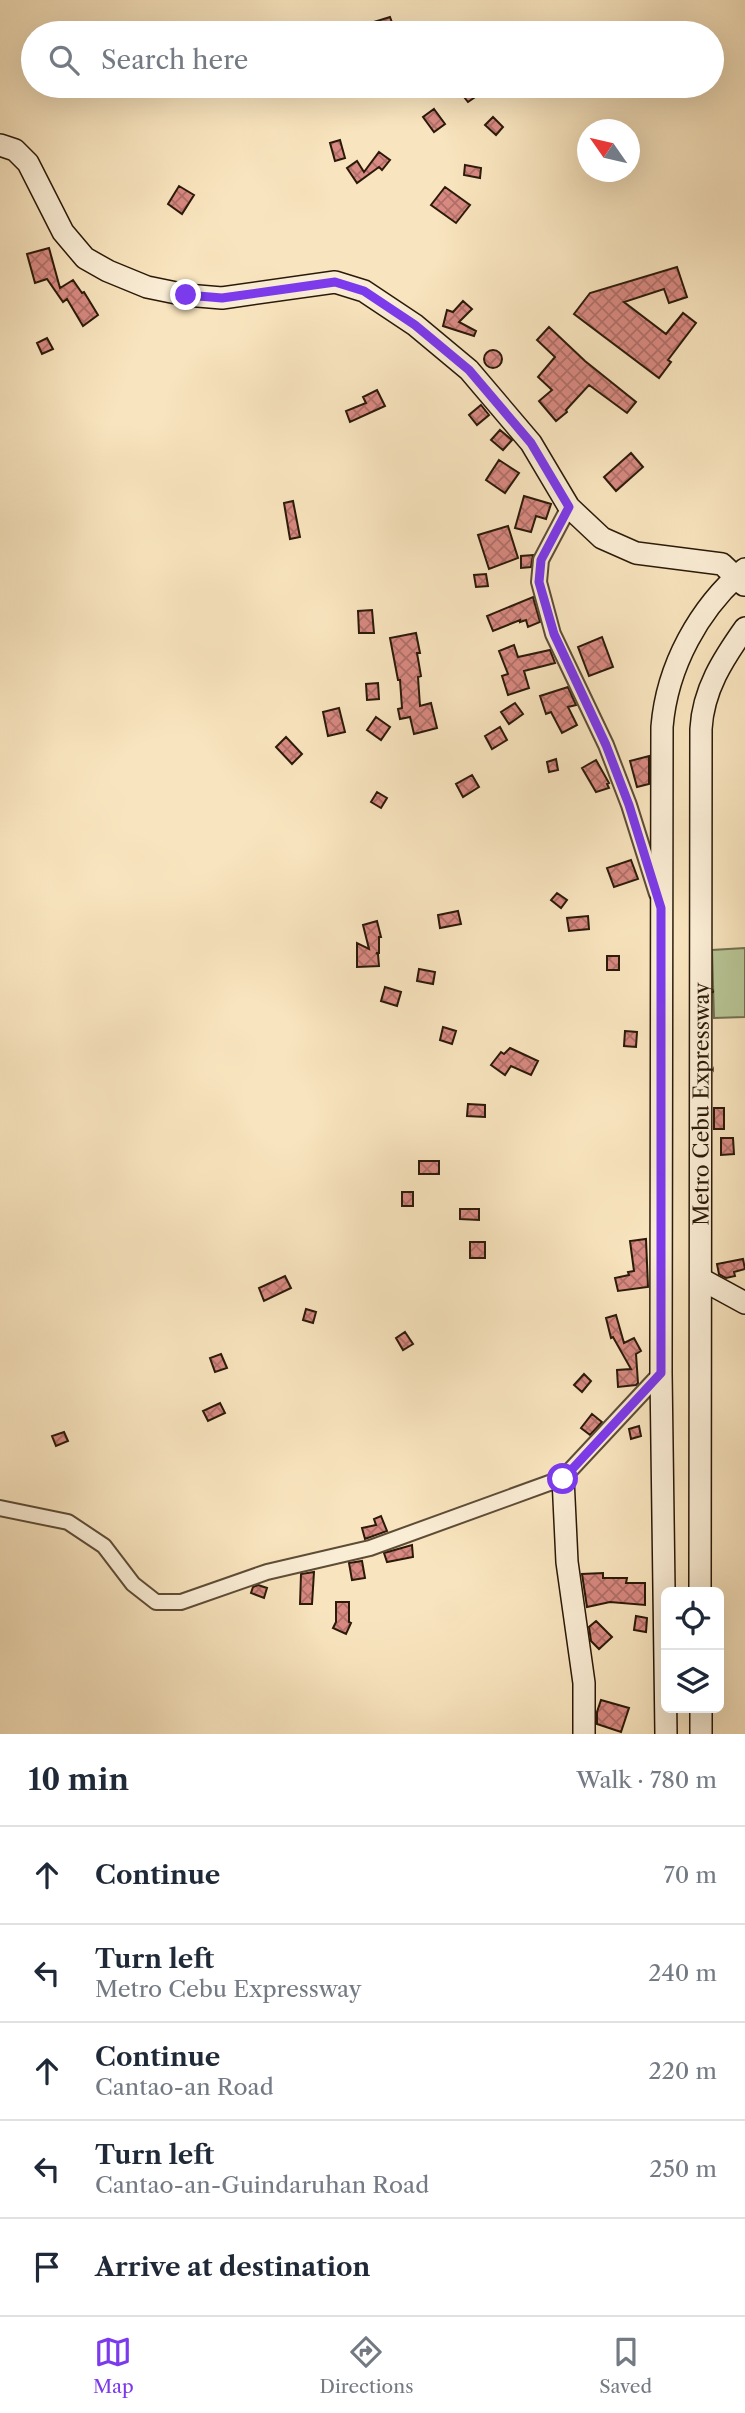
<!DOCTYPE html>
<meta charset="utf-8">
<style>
:root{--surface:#fff;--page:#f6f6f7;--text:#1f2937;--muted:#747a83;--line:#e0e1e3;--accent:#7c3aed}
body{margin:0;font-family:"Libre Caslon Text",serif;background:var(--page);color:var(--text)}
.controls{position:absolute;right:21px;bottom:21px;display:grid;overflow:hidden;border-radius:10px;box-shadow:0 7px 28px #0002}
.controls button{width:63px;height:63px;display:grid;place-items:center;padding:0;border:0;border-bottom:2px solid var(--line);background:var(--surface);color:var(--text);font:35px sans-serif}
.compass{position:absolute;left:577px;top:119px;width:63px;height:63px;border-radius:50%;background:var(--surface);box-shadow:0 7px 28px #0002;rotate:304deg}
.stop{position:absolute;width:21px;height:21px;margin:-16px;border:5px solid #7c3aed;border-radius:50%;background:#fff}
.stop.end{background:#7c3aed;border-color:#fff;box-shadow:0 2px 7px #0008}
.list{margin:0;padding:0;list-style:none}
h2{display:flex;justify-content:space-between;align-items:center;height:91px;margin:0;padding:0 28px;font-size:30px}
h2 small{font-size:23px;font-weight:400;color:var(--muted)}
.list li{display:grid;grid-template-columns:46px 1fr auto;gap:21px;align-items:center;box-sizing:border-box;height:98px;padding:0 28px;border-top:2px solid var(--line)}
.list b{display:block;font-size:26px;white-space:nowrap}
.list p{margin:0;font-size:23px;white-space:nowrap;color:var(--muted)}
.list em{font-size:23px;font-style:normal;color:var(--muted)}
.icon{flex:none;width:38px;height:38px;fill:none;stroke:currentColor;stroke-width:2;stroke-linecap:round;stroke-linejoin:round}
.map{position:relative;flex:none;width:745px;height:1734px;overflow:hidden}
.search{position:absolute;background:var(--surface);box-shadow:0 7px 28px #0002;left:21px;right:21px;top:21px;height:77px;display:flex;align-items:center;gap:18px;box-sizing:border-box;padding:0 24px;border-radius:38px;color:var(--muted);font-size:26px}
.sheet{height:581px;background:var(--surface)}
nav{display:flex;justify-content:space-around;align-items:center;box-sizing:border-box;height:98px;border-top:2px solid var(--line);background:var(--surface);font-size:19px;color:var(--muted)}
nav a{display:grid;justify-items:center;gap:4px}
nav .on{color:var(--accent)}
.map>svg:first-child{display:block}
.green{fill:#b8c596;stroke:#727050;stroke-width:2}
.building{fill:url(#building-cross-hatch);stroke:#2b1a09;stroke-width:2}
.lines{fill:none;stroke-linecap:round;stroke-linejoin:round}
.street-casing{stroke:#5e4c36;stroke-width:18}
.secondary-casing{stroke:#2b1a09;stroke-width:24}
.street{stroke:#faedd5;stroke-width:14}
.secondary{stroke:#faedd5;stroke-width:21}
.route{stroke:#7c3aed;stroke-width:9}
.labels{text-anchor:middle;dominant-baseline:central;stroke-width:7;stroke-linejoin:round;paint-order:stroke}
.street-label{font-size:21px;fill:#2b1a09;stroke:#faedd5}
</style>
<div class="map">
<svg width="745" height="1734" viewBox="0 0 745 1734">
<defs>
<pattern id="building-cross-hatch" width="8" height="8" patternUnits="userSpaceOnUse" patternTransform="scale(1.75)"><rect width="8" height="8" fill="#d88981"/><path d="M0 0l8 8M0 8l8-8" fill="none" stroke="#af6f68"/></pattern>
</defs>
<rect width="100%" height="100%" fill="#f8e4be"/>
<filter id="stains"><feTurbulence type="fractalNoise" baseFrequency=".00286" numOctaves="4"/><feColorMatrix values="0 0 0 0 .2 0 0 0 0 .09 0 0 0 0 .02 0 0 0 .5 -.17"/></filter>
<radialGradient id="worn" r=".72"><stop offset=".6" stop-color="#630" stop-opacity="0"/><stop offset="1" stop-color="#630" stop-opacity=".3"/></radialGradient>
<path class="green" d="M745,948V1017L714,1018L712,950Z"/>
<path class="building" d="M390,17L394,28L377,33L374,22Z
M468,86H476L481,93L468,102L460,92Z
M434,109L445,124L434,132L423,117Z
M493,117L503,127L496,135L485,125Z
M340,140L345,158L335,161L330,143Z
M379,152L390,160L382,170L379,167L357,183L347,168L357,161L364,172Z
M465,165L481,168L480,178L464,175Z
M179,186L194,195L182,214L168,204Z
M445,187L470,205L456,223L431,205Z
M49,248L60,288L73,280L82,293L84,292L98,315L83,326L67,299L63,302L47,279L35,283L27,254Z
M677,267L687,297L669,303L664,289L624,302L666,334L683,313L696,323L668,360L671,362L659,378L574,314L590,293Z
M463,301L472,309L459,322L476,331L474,336L443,326L447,310L453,312Z
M549,327L585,361L636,402L627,413L589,385L566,410L567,412L556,421L539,401L552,390L538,377L555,357L537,340Z
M47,338L53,349L42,354L37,343Z
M484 359a9 9 0 1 1 18 0a9 9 0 1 1-18 0Z
M377,390L385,406L350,422L346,411L366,403L363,397Z
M481,405L489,415L477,425L469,415Z
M500,430L512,440L503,450L491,440Z
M631,453L643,467L616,491L604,477Z
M499,460L519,473L505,493L486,480Z
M524,496L551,504L546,519L536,516L531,532L515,528Z
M293,501L300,537L290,539L284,503Z
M508,526L518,558L489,569L478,535Z
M533,555L531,567L521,568V556Z
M486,574L488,586L476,587L474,575Z
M533,597L540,622L528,627L526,620L520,622V620L493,631L487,616Z
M372,610L374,633H359L358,611Z
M416,633L420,653H417L421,676L418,677L420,706L431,703L437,728L414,734L410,717L400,719L398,709L402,708L400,680H398L390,638Z
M602,637L613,667L589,676L578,647Z
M514,645L518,657L550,650L555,663L524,671L529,688L508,695L502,676L508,674L499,651Z
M378,683L379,699L367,700L366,684Z
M568,687L576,705L568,707L577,725L562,733L551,712L546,714L540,696Z
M515,703L523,714L509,724L501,712Z
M339,708L345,732L328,736L323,712Z
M376,717L390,727L381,740L367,730Z
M500,727L507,740L492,749L485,736Z
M286,737L302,754L292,764L276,747Z
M649,756V784L637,787L630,761Z
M556,759L558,770L549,772L547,762Z
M596,760L609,783L607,784L609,788L596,792L582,768Z
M472,775L479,787L463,797L456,784Z
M377,792L387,798L381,808L371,802Z
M631,860L638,879L614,887L607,868Z
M557,893L567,900L561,908L551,900Z
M458,911L461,924L440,928L438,915Z
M588,916L589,929L569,931L567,918Z
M377,921L381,937H379V953H376L378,954L379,966L357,967V943L369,949L363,925Z
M607,956H619V970H607Z
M419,969L435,972L433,984L417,981Z
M385,987L401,992L397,1006L381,1001Z
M443,1027L456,1031L452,1044L440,1040Z
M625,1031L637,1032L636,1047L624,1046Z
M510,1048L538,1061L531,1075L511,1066L505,1075L491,1065L501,1052L504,1054Z
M468,1104L485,1105V1117L467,1116Z
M714,1108H724V1129H714Z
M721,1138H733L734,1154L721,1155Z
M419,1161H439V1174H419Z
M402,1192H413V1206H402Z
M460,1209H479V1220L460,1219Z
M646,1239L648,1287L618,1291L615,1278L629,1275L628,1272L634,1271L630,1241Z
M470,1242H485V1258H470Z
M743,1259L745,1269L734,1272L735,1276L726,1278L719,1274L717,1264Z
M285,1276L291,1288L264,1301L259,1288Z
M306,1309L316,1312L313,1323L303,1320Z
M616,1315L624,1343L634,1338L641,1351L636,1354L638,1383L636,1385L618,1387L617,1370L631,1369L613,1337L611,1338L606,1318Z
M405,1332L413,1344L403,1350L396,1338Z
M221,1354L227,1368L215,1372L210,1358Z
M584,1374L591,1381L582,1392L574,1385Z
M220,1403L225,1413L208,1421L203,1411Z
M592,1414L602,1422L590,1435L581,1428Z
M639,1426L641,1436L631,1439L629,1429Z
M64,1432L68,1441L56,1446L52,1436Z
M381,1516L387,1531L365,1539L362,1528L376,1525L374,1519Z
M412,1545L413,1557L387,1562L384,1553Z
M362,1561L365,1578L352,1580L349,1563Z
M314,1572L312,1604H300L301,1574Z
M603,1573V1578H627L626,1583H645V1605L610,1602L587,1607L582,1574Z
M258,1585L267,1588L264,1598L251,1593L253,1587Z
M336,1602H349V1622L351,1623L346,1634L333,1628L336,1622Z
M636,1616L647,1618L646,1632L634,1630Z
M596,1621L612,1637L599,1649L591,1641L589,1627Z
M601,1700L629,1708L621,1732L597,1724V1712Z"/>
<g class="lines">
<g class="street-casing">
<path id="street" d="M569,507L541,560L539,582L553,634L606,745L629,805L657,894
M0,1508L68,1522L104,1546L133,1584L156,1602H181L267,1572L370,1548L563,1478L661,1373"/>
</g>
<g class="secondary-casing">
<g id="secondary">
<path d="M0,145L15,150L28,163L63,232L85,258L108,271L147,287L186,295L222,298L335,282L364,291L415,325L469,370L531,443L569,507L602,538L636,553L722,564L744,585"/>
<path d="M701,1279L745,1303"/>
<path d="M563,1478L567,1562L584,1683V1734"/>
<path id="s1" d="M700,1592L701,729C703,690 723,659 745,628"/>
<path d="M701,1708V1734"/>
<path d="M666,1734L661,1373L662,727C667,666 699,608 745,569"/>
</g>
</g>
<use href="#street" class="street"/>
<use href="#secondary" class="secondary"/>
</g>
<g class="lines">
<path class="route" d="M186,295L222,298L335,282L364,291L415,325L469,370L531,443L569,507L541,560L539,582L554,634L606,745L629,805L661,908V1373L563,1479"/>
</g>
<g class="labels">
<g class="street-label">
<text stroke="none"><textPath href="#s1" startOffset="488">Metro Cebu Expressway</textPath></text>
</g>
</g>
<rect width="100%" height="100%" filter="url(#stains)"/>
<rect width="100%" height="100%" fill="url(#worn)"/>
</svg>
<div class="controls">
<button><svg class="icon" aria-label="locate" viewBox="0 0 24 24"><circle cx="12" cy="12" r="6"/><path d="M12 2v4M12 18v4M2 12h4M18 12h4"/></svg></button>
<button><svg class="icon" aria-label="layers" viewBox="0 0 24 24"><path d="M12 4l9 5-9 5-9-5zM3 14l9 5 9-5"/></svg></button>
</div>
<svg class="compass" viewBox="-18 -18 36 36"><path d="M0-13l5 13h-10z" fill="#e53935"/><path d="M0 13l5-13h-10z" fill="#747a83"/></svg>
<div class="stop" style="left:563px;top:1479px"></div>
<div class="stop end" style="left:186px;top:295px"></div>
<div class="search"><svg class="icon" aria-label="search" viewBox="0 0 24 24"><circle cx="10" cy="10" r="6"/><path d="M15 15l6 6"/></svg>Search here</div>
</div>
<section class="sheet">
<h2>10 min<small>Walk · 780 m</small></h2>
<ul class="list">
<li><svg class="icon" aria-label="ahead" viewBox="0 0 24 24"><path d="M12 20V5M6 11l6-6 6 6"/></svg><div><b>Continue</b></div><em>70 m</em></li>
<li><svg class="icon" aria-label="left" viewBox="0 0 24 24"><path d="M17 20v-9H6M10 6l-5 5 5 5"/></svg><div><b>Turn left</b><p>Metro Cebu Expressway</p></div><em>240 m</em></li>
<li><svg class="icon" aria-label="ahead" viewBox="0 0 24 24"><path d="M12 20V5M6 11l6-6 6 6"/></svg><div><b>Continue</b><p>Cantao-an Road</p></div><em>220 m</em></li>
<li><svg class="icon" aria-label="left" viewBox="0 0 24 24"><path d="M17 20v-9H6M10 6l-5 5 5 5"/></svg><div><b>Turn left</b><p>Cantao-an-Guindaruhan Road</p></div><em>250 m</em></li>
<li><svg class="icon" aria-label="arrive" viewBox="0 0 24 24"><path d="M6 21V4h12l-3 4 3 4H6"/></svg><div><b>Arrive at destination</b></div></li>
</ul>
</section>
<nav>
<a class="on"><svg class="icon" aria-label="map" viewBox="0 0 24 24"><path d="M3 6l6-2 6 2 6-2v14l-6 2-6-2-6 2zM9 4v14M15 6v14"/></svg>Map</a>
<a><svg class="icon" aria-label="directions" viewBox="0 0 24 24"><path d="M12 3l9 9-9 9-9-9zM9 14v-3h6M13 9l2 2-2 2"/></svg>Directions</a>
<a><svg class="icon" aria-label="saved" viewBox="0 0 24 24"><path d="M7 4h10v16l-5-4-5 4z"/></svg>Saved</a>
</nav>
